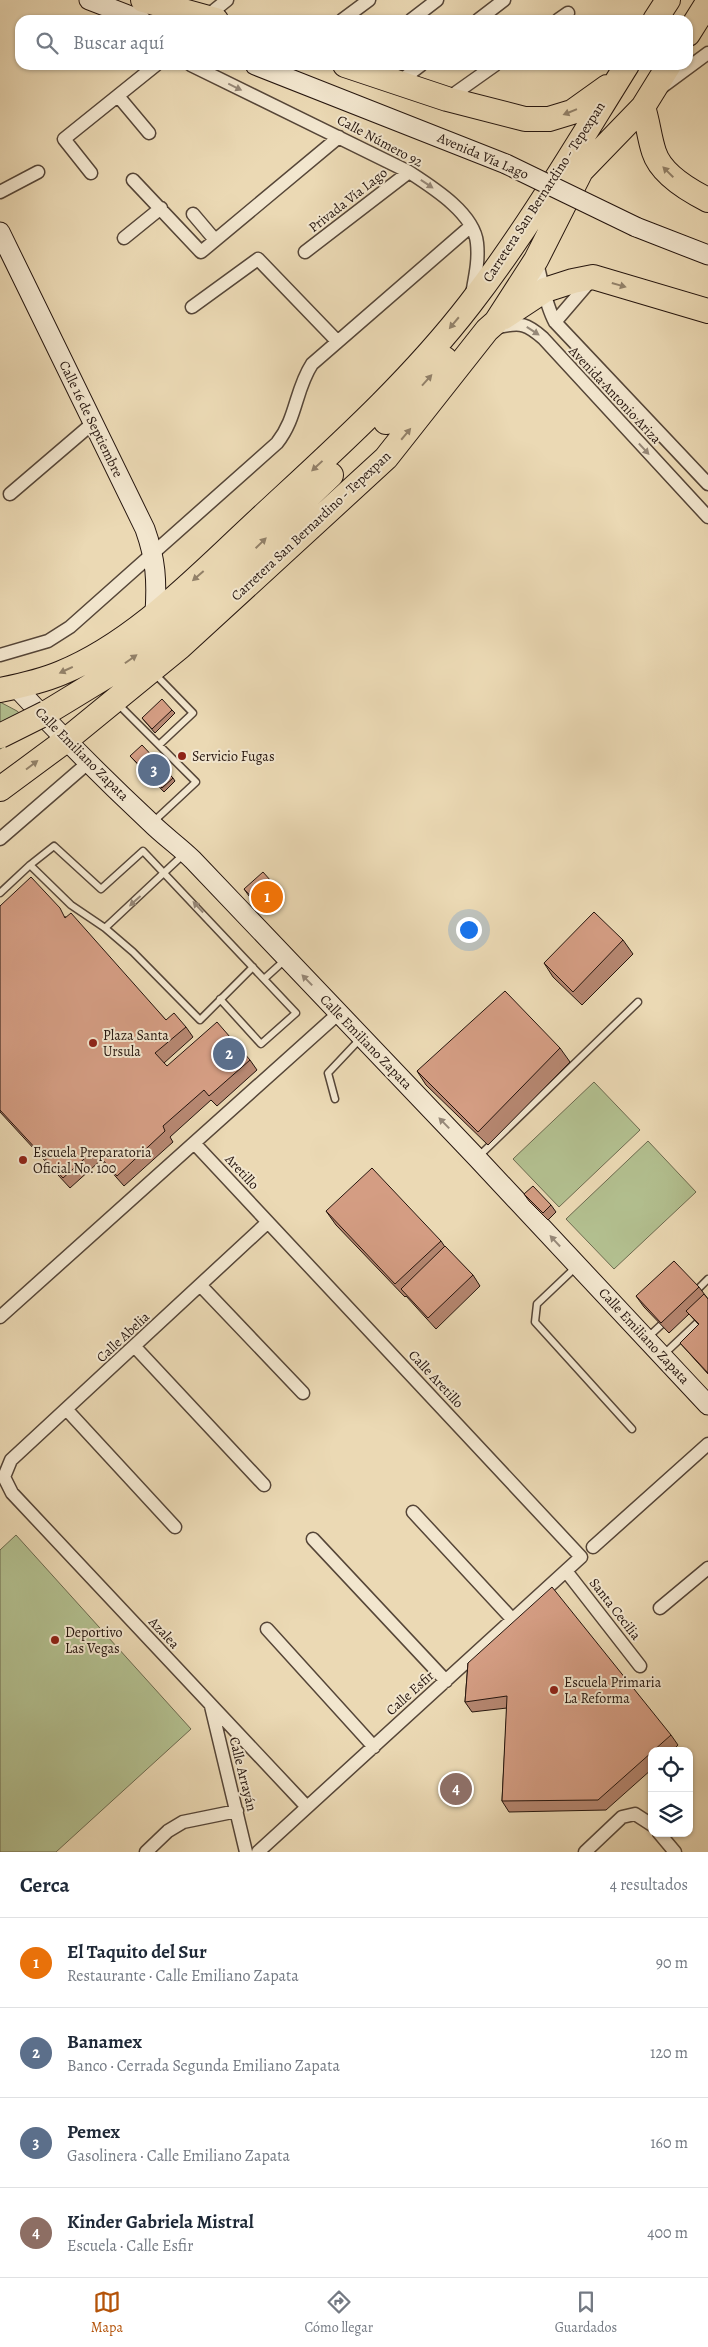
<!DOCTYPE html>
<html lang="es">
<meta charset="utf-8">
<style>
:root{--surface:#fff;--page:#f6f6f7;--text:#1f2937;--muted:#747a83;--line:#e0e1e3;--accent:#b45309}
body{margin:0;font-family:Alegreya,serif;background:var(--page);color:var(--text)}
.controls{position:absolute;right:15px;bottom:15px;display:grid;overflow:hidden;border-radius:10px;box-shadow:0 1px 4px #0004}
.controls button{width:45px;height:45px;display:grid;place-items:center;padding:0;border:0;border-bottom:1px solid var(--line);background:var(--surface);color:var(--text);font:25px sans-serif}
.you{position:absolute;left:468px;top:929px;width:18px;height:18px;margin:-12px;border:4px solid #fff;border-radius:50%;background:#1a73e8;box-shadow:0 0 0 8px #1a73e833}
.badge{display:grid;place-items:center;width:32px;height:32px;border-radius:50%;background:var(--accent);color:#fff;font-size:16px;font-weight:700}
.pin{position:absolute;translate:-50% -50%;border:2px solid #fff;box-shadow:0 1px 5px #0006}
.list{margin:0;padding:0;list-style:none}
h2{display:flex;justify-content:space-between;align-items:center;height:65px;margin:0;padding:0 20px;font-size:21px}
h2 small{font-size:16px;font-weight:400;color:var(--muted)}
.list li{display:grid;grid-template-columns:32px 1fr auto;gap:15px;align-items:center;box-sizing:border-box;height:90px;padding:0 20px;border-top:1px solid var(--line)}
.list b{display:block;font-size:19px;white-space:nowrap}
.list p{margin:0;font-size:16px;white-space:nowrap;color:var(--muted)}
.list em{font-size:16px;font-style:normal;color:var(--muted)}
.icon{flex:none;width:28px;height:28px;fill:none;stroke:currentColor;stroke-width:2;stroke-linecap:round;stroke-linejoin:round}
.map{position:relative;flex:none;width:708px;height:1852px;overflow:hidden}
.search{position:absolute;background:var(--surface);box-shadow:0 1px 4px #0004;left:15px;right:15px;top:15px;height:55px;display:flex;align-items:center;gap:12px;box-sizing:border-box;padding:0 18px;border-radius:15px;color:var(--muted);font-size:19px}
.sheet{height:425px;background:var(--surface)}
nav{display:flex;justify-content:space-around;align-items:center;box-sizing:border-box;height:70px;border-top:1px solid var(--line);background:var(--surface);font-size:14px;color:var(--muted)}
nav a{display:grid;justify-items:center;gap:2px}
nav .on{color:var(--accent)}
.map>svg:first-child{display:block}
.green{fill:#b3c090;stroke:#6c6a4f}
.lines{fill:none;stroke-linecap:round;stroke-linejoin:round}
.lane-casing{stroke:#564638;stroke-width:9}
.street-casing{stroke:#564638;stroke-width:15}
.secondary-casing{stroke:#25150e;stroke-width:21}
.highway-casing{stroke:#25150e;stroke-width:26}
.lane{stroke:#f2e6ce;stroke-width:6}
.street{stroke:#f2e6ce;stroke-width:12}
.secondary{stroke:#f2e6ce;stroke-width:19}
.highway{stroke:#ebd9b4;stroke-width:24}
.secondary-bridge-casing{stroke:#25150e;stroke-width:21;stroke-linecap:butt}
.highway-bridge-casing{stroke:#25150e;stroke-width:26;stroke-linecap:butt}
.secondary-bridge{stroke:#f2e6ce;stroke-width:19}
.highway-bridge{stroke:#ebd9b4;stroke-width:24}
.wall{fill:#b68771;stroke:#25150e}
.building{fill:#d49d83;stroke:#25150e}
.oneway{fill:#968878}
.oneway2{fill:#928169}
.poi-dot{fill:#8f2418;stroke:#f2e6ce;stroke-width:2}
.labels{text-anchor:middle;dominant-baseline:central;stroke-width:4;stroke-linejoin:round;paint-order:stroke}
.street-label{font-size:14px;fill:#25150e;stroke:#f2e6ce}
.poi-label{font-size:14px;fill:#25150e;stroke:#f2e6ce;text-anchor:start}
</style>
<div class="map">
<svg width="708" height="1852" viewBox="0 0 708 1852">
<rect width="100%" height="100%" fill="#ebd9b4"/>
<filter id="stains"><feTurbulence type="fractalNoise" baseFrequency=".004" numOctaves="4"/><feColorMatrix values="0 0 0 0 .2 0 0 0 0 .09 0 0 0 0 .02 0 0 0 .5 -.17"/></filter>
<radialGradient id="worn" r=".72"><stop offset=".6" stop-color="#630" stop-opacity="0"/><stop offset="1" stop-color="#630" stop-opacity=".3"/></radialGradient>
<path class="green" d="M0,702L17,711L32,724L14,741L0,749Z
M594,1082L640,1130L559,1207L513,1159Z
M648,1141L696,1192L614,1269L566,1219Z
M16,1535L191,1729L56,1852H0V1550Z"/>
<g class="lines">
<g class="lane-casing">
<path id="lane" d="M154,673L193,713L159,745
M118,704L196,782L152,823
M30,865L71,905L105,928L133,952L200,1020L253,967
M0,893L30,865L54,846L101,889L143,851L296,1013L261,1044L220,999
M105,928L184,854
M264,979L286,959
M335,1099L328,1073L361,1038
M478,1157L638,1002
M577,1266L537,1304L535,1322L632,1429
M698,1289L708,1279
M647,1338L661,1325
M663,1355L697,1323"/>
</g>
<g class="street-casing">
<path id="street" d="M206,17L227,0
M342,20L369,0
M411,20L437,0
M478,20L504,0
M558,20L568,13
M191,65L409,172C432,187 474,213 477,243C479,261 475,277 472,294
M399,82L421,65
M662,87L708,53
M118,96L149,133
M447,99L495,65
M91,173L64,139L156,65
M133,180L201,252L339,137
M0,192L38,172
M193,214L215,240
M124,238L161,208
M305,252L409,172
M536,260C542,280 545,304 555,322L708,484
M192,307L258,259L337,341
M555,322L591,280
M499,327C521,322 527,324 543,338L708,517
M10,494L93,423
M0,655L48,641L70,627L277,443C297,418 295,390 312,364L471,226
M0,839L89,762
M194,1143L581,1557L258,1852
M268,1222L11,1460L4,1477L12,1493L307,1807
M201,1286L303,1393
M0,1317L339,1013
M135,1347L264,1485
M67,1410L175,1527
M413,1512L513,1620
M313,1539L446,1681
M593,1547L708,1444
M566,1571L640,1666
M660,1608L708,1568
M267,1629L374,1747
M211,1706L246,1852
M659,1833L675,1852
M146,1852L168,1831L183,1822L237,1811
M585,1852L622,1817L635,1814L652,1825"/>
</g>
<g class="secondary-casing">
<path id="secondary" d="M89,0L141,20
M255,65L506,164
M636,227L708,255
M0,232L145,529C156,560 157,581 155,613
M16,687C59,734 104,779 150,822C164,836 180,847 193,860L477,1158L708,1405"/>
</g>
<g class="highway-casing">
<path id="highway" d="M143,0L216,20
M655,20L668,0
M688,34L708,2
M345,65L447,99L525,119H549L572,112L607,87
M643,107C648,122 649,137 654,152C661,174 688,190 708,200
M504,317L545,290L573,281L593,277L708,311
M386,422L445,359
M0,690C20,686 42,681 61,673C134,643 194,580 251,527C327,456 406,387 470,304C528,229 577,145 627,65
M46,713L110,674L146,648L213,588L331,475
M0,789L65,741L180,647L386,458L487,330L496,322L536,260L581,171L643,107L669,65"/>
</g>
<use href="#lane" class="lane"/>
<use href="#street" class="street"/>
<use href="#secondary" class="secondary"/>
<use href="#highway" class="highway"/>
<g class="secondary-bridge-casing">
<path id="secondary-bridge" d="M506,164L636,227"/>
</g>
<g class="highway-bridge-casing">
<path id="highway-bridge" d="M0,736L46,713"/>
</g>
<use href="#secondary-bridge" class="secondary-bridge"/>
<use href="#highway-bridge" class="highway-bridge"/>
</g>
<path class="wall" d="M172,710L175,713L155,733L142,718Z
M130,756L173,778L175,781L164,792Z
M244,889L279,890L284,897L266,914L249,896Z
M0,906L66,917L166,1020L186,1027L193,1037L164,1063L167,1066L250,1060L257,1070L217,1106L211,1100L170,1137L173,1142L124,1186L101,1160L70,1188L0,1112Z
M623,940L633,954L582,1005L553,977L544,963Z
M560,1048L570,1062L488,1145L426,1085L417,1071Z
M524,1194L551,1205L556,1212L548,1220L529,1201Z
M326,1211L441,1241L445,1247L473,1275L480,1286L436,1329L406,1296L405,1297L336,1225Z
M699,1287L708,1299V1374L680,1343L699,1325L689,1314L669,1333L644,1307L636,1296Z
M468,1663L671,1735L678,1745L672,1751H652V1769L606,1810L509,1812L502,1801L507,1708L472,1712L465,1702Z"/>
<path class="building" d="M162,699L172,710L152,729L142,718Z
M142,745L173,778L162,788L130,756Z
M263,872L279,890L261,907L244,889Z
M31,877L60,908L65,918L71,913L166,1020L174,1013L186,1027L155,1053L167,1066L217,1022L250,1060L209,1096L204,1090L163,1126L165,1131L117,1176L94,1150L63,1178L0,1110V906Z
M594,912L623,940L573,992L544,963Z
M505,991L560,1048L478,1132L417,1071Z
M372,1168L441,1241L395,1284L326,1211Z
M533,1186L551,1205L543,1213L524,1194Z
M445,1246L473,1275L428,1318L401,1289Z
M674,1261L699,1287L661,1323L636,1296Z
M704,1294L708,1299V1373L680,1343L699,1324L686,1311Z
M552,1587L671,1735L653,1751H652V1752L598,1800L502,1801L507,1696L465,1702L468,1663Z"/>
<defs><path id="oneway-solid" d="M-6-.8H1V-3.2L6.5 0L1 3.2V.8H-6Z" transform="scale(1.25)"/></defs>
<g class="oneway">
<use href="#oneway-solid" transform="translate(235 87) rotate(26)"/>
<use href="#oneway-solid" transform="translate(427 184) rotate(34)"/>
<use href="#oneway-solid" transform="translate(533 331) rotate(33)"/>
<use href="#oneway-solid" transform="translate(644 449) rotate(47)"/>
<use href="#oneway-solid" transform="translate(135 901) rotate(138)"/>
<use href="#oneway-solid" transform="translate(198 907) rotate(-133)"/>
<use href="#oneway-solid" transform="translate(307 980) rotate(-134)"/>
<use href="#oneway-solid" transform="translate(444 1123) rotate(-134)"/>
<use href="#oneway-solid" transform="translate(555 1241) rotate(-133)"/>
</g>
<g class="oneway2">
<use href="#oneway-solid" transform="translate(570 112) rotate(158)"/>
<use href="#oneway-solid" transform="translate(668 172) rotate(-135)"/>
<use href="#oneway-solid" transform="translate(619 285) rotate(16)"/>
<use href="#oneway-solid" transform="translate(454 323) rotate(130)"/>
<use href="#oneway-solid" transform="translate(427 380) rotate(-48)"/>
<use href="#oneway-solid" transform="translate(406 434) rotate(-50)"/>
<use href="#oneway-solid" transform="translate(317 466) rotate(137)"/>
<use href="#oneway-solid" transform="translate(261 543) rotate(-44)"/>
<use href="#oneway-solid" transform="translate(198 576) rotate(139)"/>
<use href="#oneway-solid" transform="translate(131 659) rotate(-35)"/>
<use href="#oneway-solid" transform="translate(66 670) rotate(155)"/>
<use href="#oneway-solid" transform="translate(32 765) rotate(-37)"/>
</g>
<g class="poi-dot">
<circle cx="182" cy="756" r="5"/>
<circle cx="93" cy="1043" r="5"/>
<circle cx="23" cy="1160" r="5"/>
<circle cx="55" cy="1640" r="5"/>
<circle cx="554" cy="1690" r="5"/>
</g>
<g class="labels">
<g class="street-label">
<text transform="translate(380 141) rotate(28)">Calle Número 92</text>
<text transform="translate(483 156) rotate(23)">Avenida Vía Lago</text>
<text transform="translate(544 192) rotate(-57)">Carretera San Bernardino - Tepexpan</text>
<text transform="translate(348 200) rotate(-38)">Privada Vía Lago</text>
<text transform="translate(615 395) rotate(47)">Avenida Antonio Ariza</text>
<text transform="translate(91 419) rotate(64)">Calle 16 de Septiembre</text>
<text transform="translate(311 526) rotate(-43)">Carretera San Bernardino - Tepexpan</text>
<text transform="translate(82 754) rotate(45)">Calle Emiliano Zapata</text>
<text transform="translate(366 1042) rotate(46)">Calle Emiliano Zapata</text>
<text transform="translate(242 1172) rotate(47)">Aretillo</text>
<text transform="translate(644 1336) rotate(47)">Calle Emiliano Zapata</text>
<text transform="translate(123 1337) rotate(-43)">Calle Abelia</text>
<text transform="translate(436 1379) rotate(47)">Calle Aretillo</text>
<text transform="translate(615 1609) rotate(52)">Santa Cecilia</text>
<text transform="translate(164 1633) rotate(47)">Azalea</text>
<text transform="translate(410 1693) rotate(-42)">Calle Esfir</text>
<text transform="translate(243 1774) rotate(76)">Calle Arrayán</text>
</g>
<g class="poi-label">
<text x="192" y="756">Servicio Fugas</text>
<text x="103" y="1035">Plaza Santa<tspan x="103" dy="16">Ursula</tspan></text>
<text x="33" y="1152">Escuela Preparatoria<tspan x="33" dy="16">Oficial No. 100</tspan></text>
<text x="65" y="1632">Deportivo<tspan x="65" dy="16">Las Vegas</tspan></text>
<text x="564" y="1682">Escuela Primaria<tspan x="564" dy="16">La Reforma</tspan></text>
</g>
</g>
<rect width="100%" height="100%" filter="url(#stains)"/>
<rect width="100%" height="100%" fill="url(#worn)"/>
</svg>
<div class="controls">
<button><svg class="icon" aria-label="locate" viewBox="0 0 24 24"><circle cx="12" cy="12" r="6"/><path d="M12 2v4M12 18v4M2 12h4M18 12h4"/></svg></button>
<button><svg class="icon" aria-label="layers" viewBox="0 0 24 24"><path d="M12 4l9 5-9 5-9-5zM3 14l9 5 9-5"/></svg></button>
</div>
<div class="you"></div>
<div class="pin badge" style="left:267px;top:897px;background:#e8710a">1</div>
<div class="pin badge" style="left:229px;top:1054px;background:#5c6f8a">2</div>
<div class="pin badge" style="left:154px;top:770px;background:#5c6f8a">3</div>
<div class="pin badge" style="left:456px;top:1789px;background:#8d6e63">4</div>
<div class="search"><svg class="icon" aria-label="search" viewBox="0 0 24 24"><circle cx="10" cy="10" r="6"/><path d="M15 15l6 6"/></svg>Buscar aquí</div>
</div>
<section class="sheet">
<h2>Cerca<small>4 resultados</small></h2>
<ul class="list">
<li><span class="badge" style="background:#e8710a">1</span><div><b>El Taquito del Sur</b><p>Restaurante · Calle Emiliano Zapata</p></div><em>90 m</em></li>
<li><span class="badge" style="background:#5c6f8a">2</span><div><b>Banamex</b><p>Banco · Cerrada Segunda Emiliano Zapata</p></div><em>120 m</em></li>
<li><span class="badge" style="background:#5c6f8a">3</span><div><b>Pemex</b><p>Gasolinera · Calle Emiliano Zapata</p></div><em>160 m</em></li>
<li><span class="badge" style="background:#8d6e63">4</span><div><b>Kinder Gabriela Mistral</b><p>Escuela · Calle Esfir</p></div><em>400 m</em></li>
</ul>
</section>
<nav>
<a class="on"><svg class="icon" aria-label="map" viewBox="0 0 24 24"><path d="M3 6l6-2 6 2 6-2v14l-6 2-6-2-6 2zM9 4v14M15 6v14"/></svg>Mapa</a>
<a><svg class="icon" aria-label="directions" viewBox="0 0 24 24"><path d="M12 3l9 9-9 9-9-9zM9 14v-3h6M13 9l2 2-2 2"/></svg>Cómo llegar</a>
<a><svg class="icon" aria-label="saved" viewBox="0 0 24 24"><path d="M7 4h10v16l-5-4-5 4z"/></svg>Guardados</a>
</nav>
